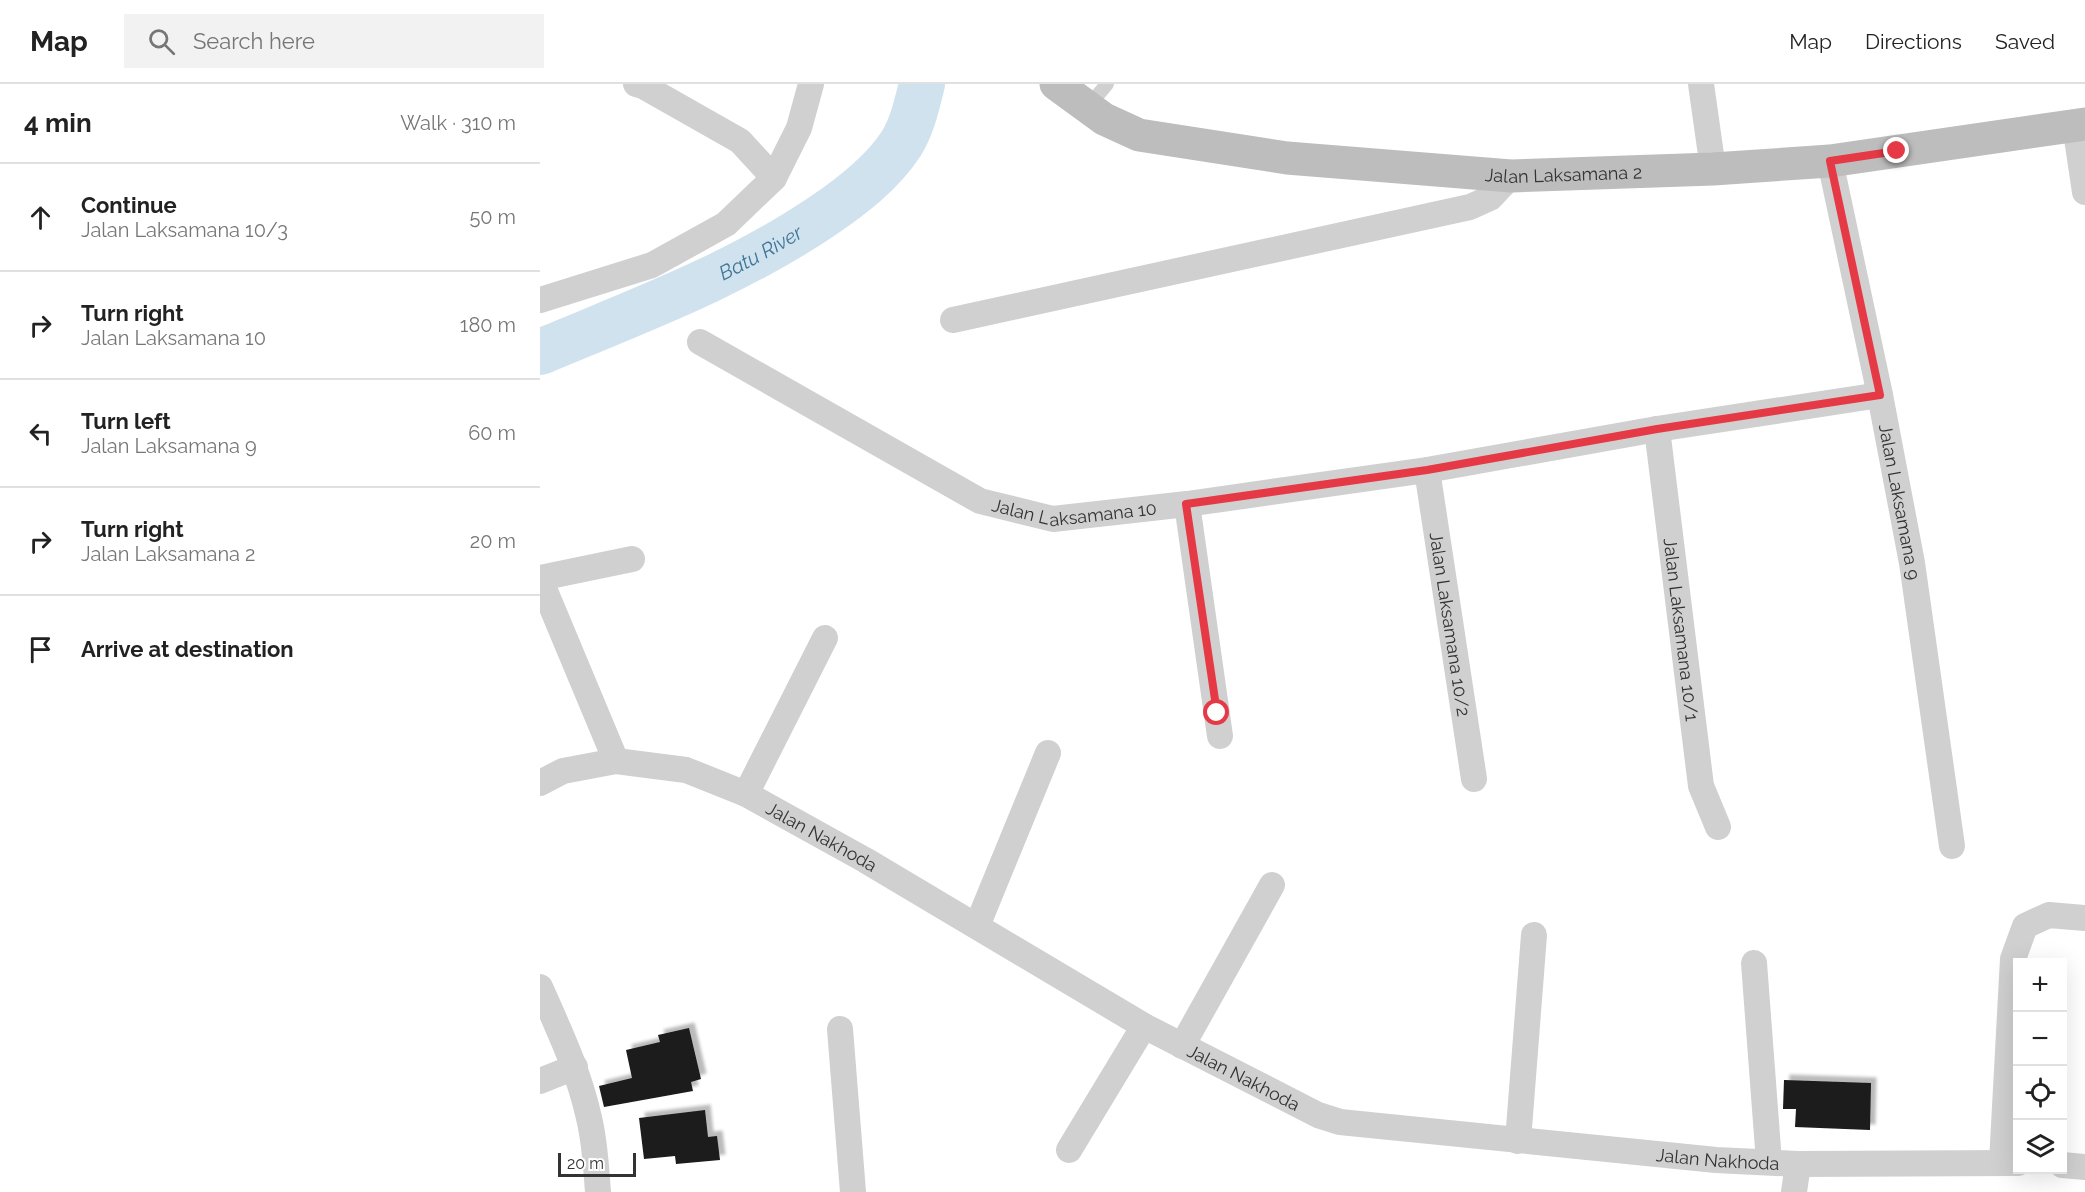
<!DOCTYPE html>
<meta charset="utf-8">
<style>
:root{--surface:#fff;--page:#f2f2f2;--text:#222;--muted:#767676;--line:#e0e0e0}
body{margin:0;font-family:Raleway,sans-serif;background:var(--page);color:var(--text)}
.controls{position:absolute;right:18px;bottom:18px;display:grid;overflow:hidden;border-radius:0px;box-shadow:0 6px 24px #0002}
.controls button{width:54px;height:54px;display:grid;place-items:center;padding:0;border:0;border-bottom:2px solid var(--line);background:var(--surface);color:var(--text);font:30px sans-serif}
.scale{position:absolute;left:18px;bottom:15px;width:78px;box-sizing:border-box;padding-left:6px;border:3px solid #333;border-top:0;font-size:16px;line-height:21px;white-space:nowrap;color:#333;-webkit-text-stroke:4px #fff;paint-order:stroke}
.stop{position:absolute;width:18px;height:18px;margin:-14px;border:4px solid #e63946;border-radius:50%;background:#fff}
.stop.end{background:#e63946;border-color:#fff;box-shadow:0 2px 6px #0008}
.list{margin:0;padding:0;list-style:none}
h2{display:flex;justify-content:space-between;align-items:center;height:78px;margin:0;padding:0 24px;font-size:26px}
h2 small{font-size:20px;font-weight:400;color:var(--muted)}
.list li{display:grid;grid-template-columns:39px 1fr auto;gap:18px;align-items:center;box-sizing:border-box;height:108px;padding:0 24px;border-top:2px solid var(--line)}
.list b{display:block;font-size:22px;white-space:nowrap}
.list p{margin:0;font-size:20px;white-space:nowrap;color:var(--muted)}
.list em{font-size:20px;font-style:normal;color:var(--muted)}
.icon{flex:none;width:33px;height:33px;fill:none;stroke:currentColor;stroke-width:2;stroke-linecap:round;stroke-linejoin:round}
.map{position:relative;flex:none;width:1545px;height:1108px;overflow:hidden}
header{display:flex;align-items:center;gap:36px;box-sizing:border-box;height:84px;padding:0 30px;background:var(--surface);border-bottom:2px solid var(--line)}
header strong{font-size:28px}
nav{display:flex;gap:33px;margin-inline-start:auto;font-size:21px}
.search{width:420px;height:54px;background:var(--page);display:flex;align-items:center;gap:15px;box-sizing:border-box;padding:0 21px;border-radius:0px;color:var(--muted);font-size:22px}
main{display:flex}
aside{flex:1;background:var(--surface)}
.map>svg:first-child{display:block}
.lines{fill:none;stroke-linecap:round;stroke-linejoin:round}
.river{stroke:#cfe2ee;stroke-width:46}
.building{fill:#1a1a1a;filter:url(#shadow)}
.lane{stroke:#d0d0d0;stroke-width:14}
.street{stroke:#d0d0d0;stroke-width:26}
.secondary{stroke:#bdbdbd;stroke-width:33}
.route{stroke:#e63946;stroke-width:8}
.labels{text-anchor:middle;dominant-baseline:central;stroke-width:6;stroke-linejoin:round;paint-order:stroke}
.street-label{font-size:18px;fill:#333;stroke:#fff}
.water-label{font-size:20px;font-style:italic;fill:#3f7597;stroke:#fff}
</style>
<header>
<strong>Map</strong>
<div class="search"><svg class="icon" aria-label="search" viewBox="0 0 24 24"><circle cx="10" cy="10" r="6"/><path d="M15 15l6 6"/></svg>Search here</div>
<nav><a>Map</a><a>Directions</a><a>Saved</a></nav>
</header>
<main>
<aside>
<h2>4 min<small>Walk · 310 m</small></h2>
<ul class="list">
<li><svg class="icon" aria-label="ahead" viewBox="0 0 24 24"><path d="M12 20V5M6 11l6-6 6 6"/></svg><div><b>Continue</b><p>Jalan Laksamana 10/3</p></div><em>50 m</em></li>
<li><svg class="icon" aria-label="right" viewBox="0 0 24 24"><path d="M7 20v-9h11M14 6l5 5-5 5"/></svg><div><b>Turn right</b><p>Jalan Laksamana 10</p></div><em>180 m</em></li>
<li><svg class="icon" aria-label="left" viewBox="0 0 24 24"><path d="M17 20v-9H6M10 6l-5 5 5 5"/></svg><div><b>Turn left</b><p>Jalan Laksamana 9</p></div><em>60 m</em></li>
<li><svg class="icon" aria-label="right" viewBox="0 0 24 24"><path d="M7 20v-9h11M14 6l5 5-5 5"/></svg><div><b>Turn right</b><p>Jalan Laksamana 2</p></div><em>20 m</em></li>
<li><svg class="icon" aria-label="arrive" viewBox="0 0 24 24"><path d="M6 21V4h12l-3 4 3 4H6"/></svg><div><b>Arrive at destination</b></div></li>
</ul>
</aside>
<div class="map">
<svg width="1545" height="1108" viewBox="0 0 1545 1108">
<defs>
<filter id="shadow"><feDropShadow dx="5.5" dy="-5.5" stdDeviation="1.5" flood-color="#0004"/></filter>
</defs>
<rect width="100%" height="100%" fill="#fff"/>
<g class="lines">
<path class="river" id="s1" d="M0,268C98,227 196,191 284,131C312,112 342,89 361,60C372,43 377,20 382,0"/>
</g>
<path class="building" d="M149,944L161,995L151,998L153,1007L64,1023L59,1002L92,994L86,966L120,958L118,951Z
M1244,996L1331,999L1330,1046L1255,1043L1256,1025H1243Z
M165,1026L168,1053L177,1052L180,1076L136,1080L135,1072L104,1075L99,1034Z"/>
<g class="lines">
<path class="lane" d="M547,24L567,0"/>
<g class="street">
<path d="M96,0L103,2L200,57L234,94"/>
<path d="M1161,0L1173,85"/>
<path d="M1535,41L1545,108"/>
<path id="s2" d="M1290,77L1340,311L1372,479L1412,762"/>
<path d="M0,216L112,181L186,140L234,94L259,44L271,0"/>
<path d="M413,236L930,123L950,114L971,92"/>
<path id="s3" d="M160,258L440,417L513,435L647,420L887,386L1117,345L1340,311"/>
<path id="s4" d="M1117,345L1161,702L1178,743"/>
<path id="s5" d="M887,386L934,695"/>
<path d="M647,420L680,652"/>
<path d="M0,494L92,475"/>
<path d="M0,495L76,677"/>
<path id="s6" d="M0,699L23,687L76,677L146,686L206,710L325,776L604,942L778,1031L800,1038L1176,1076L1258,1080L1478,1079"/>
<path d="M206,710L285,554"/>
<path d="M437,842L508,669"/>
<path d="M1214,879L1229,1078"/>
<path d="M0,903C19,946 39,988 49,1034C55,1058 56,1083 58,1108"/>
<path d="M300,945L313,1108"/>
<path d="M642,962L732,801"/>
<path d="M0,997L35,983"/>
<path d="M978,1057L994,851"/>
<path d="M529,1066L604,942"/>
<path d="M1462,1078L1473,875L1485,842L1509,831L1545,834"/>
<path d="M1522,1081L1545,1083"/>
<path d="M1254,1108L1258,1080"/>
</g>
<path class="secondary" id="s7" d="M516,0L564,35L599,51L747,74L971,92L1173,85L1290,77L1545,40"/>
</g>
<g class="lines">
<path class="route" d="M677,629L646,420L887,386L1117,345L1340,311L1290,77L1357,67"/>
</g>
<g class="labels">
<g class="street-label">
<text stroke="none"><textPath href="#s7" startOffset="525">Jalan Laksamana 2</textPath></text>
<text stroke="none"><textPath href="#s2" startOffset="348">Jalan Laksamana 9</textPath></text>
<text stroke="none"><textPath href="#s3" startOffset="418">Jalan Laksamana 10</textPath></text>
<text stroke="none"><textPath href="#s5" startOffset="156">Jalan Laksamana 10/2</textPath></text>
<text stroke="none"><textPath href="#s4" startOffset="202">Jalan Laksamana 10/1</textPath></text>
<text stroke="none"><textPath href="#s6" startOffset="302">Jalan Nakhoda</textPath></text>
<text stroke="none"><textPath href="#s6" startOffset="788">Jalan Nakhoda</textPath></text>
<text stroke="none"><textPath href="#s6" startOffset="1274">Jalan Nakhoda</textPath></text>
</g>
<g class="water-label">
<text stroke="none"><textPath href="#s1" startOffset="242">Batu River</textPath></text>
</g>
</g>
</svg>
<div class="controls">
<button>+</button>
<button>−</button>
<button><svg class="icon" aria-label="locate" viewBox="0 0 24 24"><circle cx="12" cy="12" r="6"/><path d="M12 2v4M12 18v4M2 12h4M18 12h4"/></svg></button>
<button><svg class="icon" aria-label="layers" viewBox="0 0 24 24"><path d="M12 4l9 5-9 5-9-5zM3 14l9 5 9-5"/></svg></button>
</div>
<div class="scale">20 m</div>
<div class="stop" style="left:677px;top:629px"></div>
<div class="stop end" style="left:1357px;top:67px"></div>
</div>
</main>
